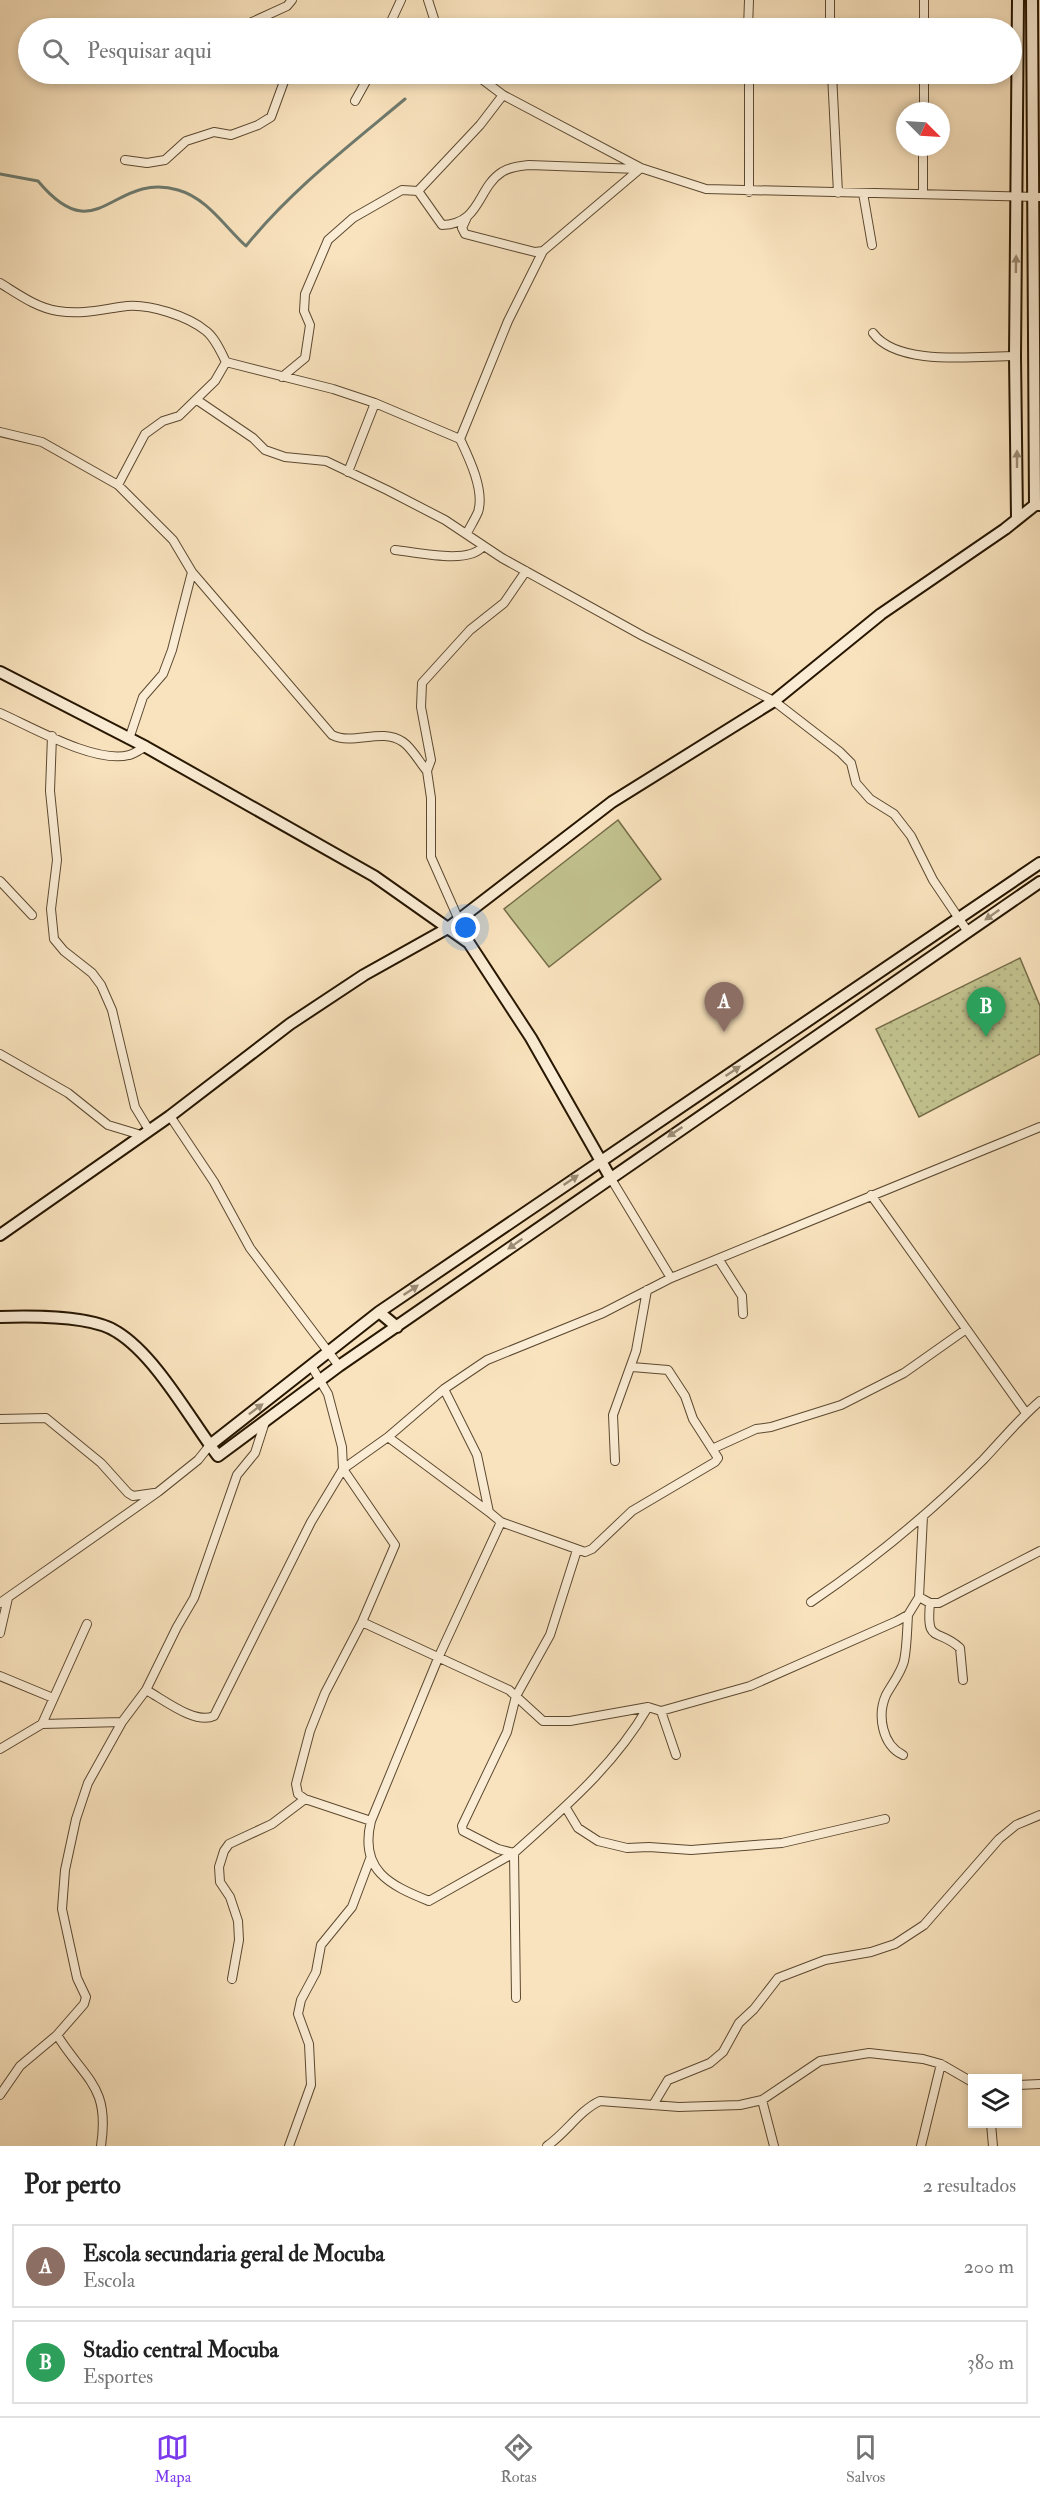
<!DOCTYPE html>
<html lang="pt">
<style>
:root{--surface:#fff;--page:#f2f2f2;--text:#222;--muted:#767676;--line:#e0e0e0;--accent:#7c3aed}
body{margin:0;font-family:"IM FELL Double Pica",serif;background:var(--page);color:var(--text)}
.controls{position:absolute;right:18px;bottom:18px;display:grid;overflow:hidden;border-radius:0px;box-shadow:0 3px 9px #0003}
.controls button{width:54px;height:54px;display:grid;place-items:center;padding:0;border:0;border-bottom:2px solid var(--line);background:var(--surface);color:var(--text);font:30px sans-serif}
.compass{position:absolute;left:896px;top:102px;width:54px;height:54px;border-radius:50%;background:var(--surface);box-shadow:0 3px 9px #0003;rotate:114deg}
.you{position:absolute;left:466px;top:928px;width:21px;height:21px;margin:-15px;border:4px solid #fff;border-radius:50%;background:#1a73e8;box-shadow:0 0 0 9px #1a73e833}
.badge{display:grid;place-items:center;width:39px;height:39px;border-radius:50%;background:var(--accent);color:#fff;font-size:20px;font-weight:700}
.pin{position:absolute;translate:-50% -50px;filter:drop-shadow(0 2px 3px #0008)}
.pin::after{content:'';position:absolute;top:32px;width:21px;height:18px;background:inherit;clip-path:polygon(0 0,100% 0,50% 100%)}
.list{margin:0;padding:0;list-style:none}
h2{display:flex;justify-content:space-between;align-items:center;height:78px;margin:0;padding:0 24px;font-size:26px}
h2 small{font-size:20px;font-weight:400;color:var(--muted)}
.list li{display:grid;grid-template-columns:39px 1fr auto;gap:18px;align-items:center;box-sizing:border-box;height:84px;margin:0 12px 12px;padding:0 12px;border:2px solid var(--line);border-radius:0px}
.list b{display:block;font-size:22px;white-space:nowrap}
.list p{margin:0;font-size:20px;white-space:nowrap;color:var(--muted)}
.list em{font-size:20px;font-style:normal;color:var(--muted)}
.icon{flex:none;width:33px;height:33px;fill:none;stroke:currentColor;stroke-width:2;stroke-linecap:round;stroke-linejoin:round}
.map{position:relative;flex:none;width:1040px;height:2146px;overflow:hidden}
.search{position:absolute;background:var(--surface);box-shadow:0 3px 9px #0003;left:18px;right:18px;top:18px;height:66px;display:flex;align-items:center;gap:15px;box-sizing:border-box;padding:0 21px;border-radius:33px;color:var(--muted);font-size:22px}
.sheet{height:270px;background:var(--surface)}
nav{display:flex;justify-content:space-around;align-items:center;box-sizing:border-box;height:84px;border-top:2px solid var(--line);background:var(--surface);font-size:16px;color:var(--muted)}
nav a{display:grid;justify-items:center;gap:3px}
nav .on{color:var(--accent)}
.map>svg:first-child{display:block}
.park{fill:url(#park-dots);stroke:#746c48;stroke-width:1.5}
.pitch{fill:#c2c38f;stroke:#746c48;stroke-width:1.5}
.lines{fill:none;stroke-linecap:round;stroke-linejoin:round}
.stream{stroke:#6e7a6e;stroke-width:3}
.street-casing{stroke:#5c4930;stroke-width:10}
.secondary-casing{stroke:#271601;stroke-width:14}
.street{stroke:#fbedd5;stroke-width:8}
.secondary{stroke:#fbedd5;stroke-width:10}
.oneway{fill:#9c8c76}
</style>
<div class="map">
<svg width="1040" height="2146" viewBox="0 0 1040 2146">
<defs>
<pattern id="park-dots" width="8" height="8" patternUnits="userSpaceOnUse" patternTransform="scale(1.5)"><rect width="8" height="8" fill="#c2c38f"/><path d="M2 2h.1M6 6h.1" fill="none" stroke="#a7a77a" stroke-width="1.8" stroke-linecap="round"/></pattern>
</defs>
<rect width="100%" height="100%" fill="#f9e3be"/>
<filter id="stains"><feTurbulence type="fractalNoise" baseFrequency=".00333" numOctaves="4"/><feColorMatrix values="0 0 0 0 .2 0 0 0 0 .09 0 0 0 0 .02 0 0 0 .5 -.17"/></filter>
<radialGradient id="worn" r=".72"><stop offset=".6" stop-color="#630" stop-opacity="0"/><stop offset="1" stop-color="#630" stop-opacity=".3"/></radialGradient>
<path class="park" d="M1020,958L1040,1006V1054L919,1117L876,1029Z"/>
<path class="pitch" d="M618,820L661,879L549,967L504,909Z"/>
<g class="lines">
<path class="stream" d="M0,174L38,181C98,253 112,171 178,190C207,198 225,227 246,246C291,190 350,145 405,99"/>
<g class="street-casing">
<path id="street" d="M428,0L437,28
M239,28L287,6L292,0
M388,28L401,0
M748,28L749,0
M830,28V0
M924,28V0
M475,74L503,95L641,168L706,189L1040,197
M749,74V192
M832,74L838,193
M355,101L370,74
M924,111V74
M125,160L147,163L165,160L186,141L214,132L231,135L258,125L271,117L286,76L303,74
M418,191L442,225C481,224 477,188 502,172C509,167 521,166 529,165L638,169
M418,191L480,125L503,95
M863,193L872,245
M923,194V147
M467,217L462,228L465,234L535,252L543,251
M0,283C18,294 37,308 58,311C83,315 103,309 127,306C150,304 188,316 206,331C215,338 221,352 226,362L333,389L375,403L348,472
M873,333C898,367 976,356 1015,356
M282,377L305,358L310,325L304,311L305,294L328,240L353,218L402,190L418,191
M197,400L253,438L265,450L285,457L326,461L387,490L445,520L502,558L643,636L774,701L840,752L851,763L856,783L870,799L894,814L911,836L933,880L968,932
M375,403L460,439
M0,432L42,442L118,485L145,434L163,421L179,416L215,381L226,362
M118,485L173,540L192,572L172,650L163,674L143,697L129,739
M467,533C470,527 475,519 478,512C485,491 469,458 460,439L508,321L543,251L641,168
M395,550C416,552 470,565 483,546
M192,572L332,735C354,746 381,727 403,742C412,748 420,763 427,771
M0,713C32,727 95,764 129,755C134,754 140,749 146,747
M52,736L50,791L57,860L51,909L54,939L64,951L92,973L101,985L112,1010L135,1107L149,1130
M0,881L32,915
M458,918L431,857V798L427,771L431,760L421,707L422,683L470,630L504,603L526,571
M0,1054L68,1093L108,1125L141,1135
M170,1116L214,1182L250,1248L339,1366
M610,1177L671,1278
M871,1195L1026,1413
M719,1260L742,1296L743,1314
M444,1389L388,1437L343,1469L395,1545L362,1622L509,1690L543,1721H570L648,1707
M0,1419L46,1418L101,1463L128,1493L133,1496L154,1493
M388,1437L489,1512
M712,1449L756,1429L771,1427L841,1405L904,1373L965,1330
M615,1461L613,1415L636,1351L647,1290
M923,1516L919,1597L930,1603H939L1040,1551
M501,1522L585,1552L592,1549L632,1511L715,1462L718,1458L693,1419L685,1396L668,1370L632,1367
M577,1550L550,1635L516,1696L507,1732L462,1826L463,1831L498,1849L514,1853C564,1808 614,1766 648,1707L661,1711L676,1755
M811,1602C873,1560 930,1513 983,1460C1002,1440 1019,1419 1040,1401
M0,1603L158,1492L198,1460L210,1445
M930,1603C926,1645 937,1627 960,1648L963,1680
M362,1622L325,1693L310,1731L296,1784L298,1794L305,1799L371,1821
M0,1633L8,1598
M0,1676L53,1698
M146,1690C163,1699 195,1725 214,1716L311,1522L343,1469L342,1447L328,1394L312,1367
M661,1711L750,1686L897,1621L908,1615L919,1597
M122,1722L146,1690L177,1627L194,1598L237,1475L255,1453L265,1422
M42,1724L87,1624
M0,1749L42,1724L122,1722L88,1783L76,1819L65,1870L62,1909L77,1978L86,1997L84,2004L57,2035L20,2066L0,2095
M903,1755C882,1745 877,1715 886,1695C892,1684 901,1673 904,1661C907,1647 907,1630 908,1615
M566,1808L578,1828L598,1841L627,1848L649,1847L691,1850L782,1843L885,1819
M232,1979L239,1940L238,1921L230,1897L220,1882L219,1867L224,1851L229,1844L272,1824L305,1799
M516,1998L514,1853L429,1901C389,1885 359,1870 371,1821L439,1656L501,1522L489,1512L477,1455L444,1389L487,1360L603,1313L671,1278L1040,1127
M57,2035C86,2081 110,2086 101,2146
M1018,2085L1040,2084
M762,2100L774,2146
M653,2105L668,2080L710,2063L723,2052L739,2023L754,2009L778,1978L825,1960L871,1952L895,1944L924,1925L999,1839L1016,1825L1040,1815
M991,2124L993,2146
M289,2146L311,2085L309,2044L298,2014L301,2000L316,1972L321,1945L352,1907L370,1859
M547,2146C566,2133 580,2110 600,2101L679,2107L740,2105L762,2100L820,2061L869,2053L923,2059L941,2064L972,2082
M921,2146L941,2064"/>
</g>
<g class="secondary-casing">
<path id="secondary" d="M1032,0L1035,505
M1017,518L1015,356L1018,0
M0,672L146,747L374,876L469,943L531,1038L610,1177
M0,1235L170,1116L290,1024L364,975L448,928L612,802L774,701L881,614L1005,529L1035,505H1040
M379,1312L397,1327
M0,1317C31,1316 91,1315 117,1332C156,1356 190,1419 218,1456L339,1366L1040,882
M210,1445L379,1312L1040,863"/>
</g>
<use href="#street" class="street"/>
<use href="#secondary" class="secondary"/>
</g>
<defs><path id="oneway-solid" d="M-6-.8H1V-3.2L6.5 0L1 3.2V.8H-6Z" transform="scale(1.5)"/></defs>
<g class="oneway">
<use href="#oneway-solid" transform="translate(1016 264) rotate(-89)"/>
<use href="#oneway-solid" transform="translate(1017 459) rotate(-90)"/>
<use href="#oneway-solid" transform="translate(992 915) rotate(145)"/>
<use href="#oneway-solid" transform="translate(733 1071) rotate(-34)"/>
<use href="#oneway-solid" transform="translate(675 1132) rotate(146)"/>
<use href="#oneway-solid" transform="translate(571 1180) rotate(-34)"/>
<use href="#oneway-solid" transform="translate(515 1244) rotate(145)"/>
<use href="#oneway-solid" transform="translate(411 1290) rotate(-34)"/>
<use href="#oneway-solid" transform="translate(256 1409) rotate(-37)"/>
</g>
<rect width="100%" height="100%" filter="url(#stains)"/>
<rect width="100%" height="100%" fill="url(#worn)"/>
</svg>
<div class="controls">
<button><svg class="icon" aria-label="layers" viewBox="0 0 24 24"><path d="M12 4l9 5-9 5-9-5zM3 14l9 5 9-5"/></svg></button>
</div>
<svg class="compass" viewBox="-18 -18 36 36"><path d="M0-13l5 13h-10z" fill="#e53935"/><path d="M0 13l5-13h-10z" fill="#767676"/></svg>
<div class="you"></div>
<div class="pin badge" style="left:724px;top:1032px;background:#8d6e63">A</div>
<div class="pin badge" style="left:986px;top:1037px;background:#2e9e5b">B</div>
<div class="search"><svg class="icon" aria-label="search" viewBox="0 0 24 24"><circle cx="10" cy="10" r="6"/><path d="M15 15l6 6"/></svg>Pesquisar aqui</div>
</div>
<section class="sheet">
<h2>Por perto<small>2 resultados</small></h2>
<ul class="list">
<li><span class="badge" style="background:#8d6e63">A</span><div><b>Escola secundaria geral de Mocuba</b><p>Escola</p></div><em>200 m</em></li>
<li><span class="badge" style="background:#2e9e5b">B</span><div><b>Stadio central Mocuba</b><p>Esportes</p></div><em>380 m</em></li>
</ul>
</section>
<nav>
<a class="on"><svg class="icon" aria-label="map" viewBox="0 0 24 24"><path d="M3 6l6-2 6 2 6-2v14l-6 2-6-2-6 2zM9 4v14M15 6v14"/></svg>Mapa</a>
<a><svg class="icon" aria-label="directions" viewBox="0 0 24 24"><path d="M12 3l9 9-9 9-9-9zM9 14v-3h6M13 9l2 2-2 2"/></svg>Rotas</a>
<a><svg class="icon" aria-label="saved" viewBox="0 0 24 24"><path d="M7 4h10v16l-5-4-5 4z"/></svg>Salvos</a>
</nav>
